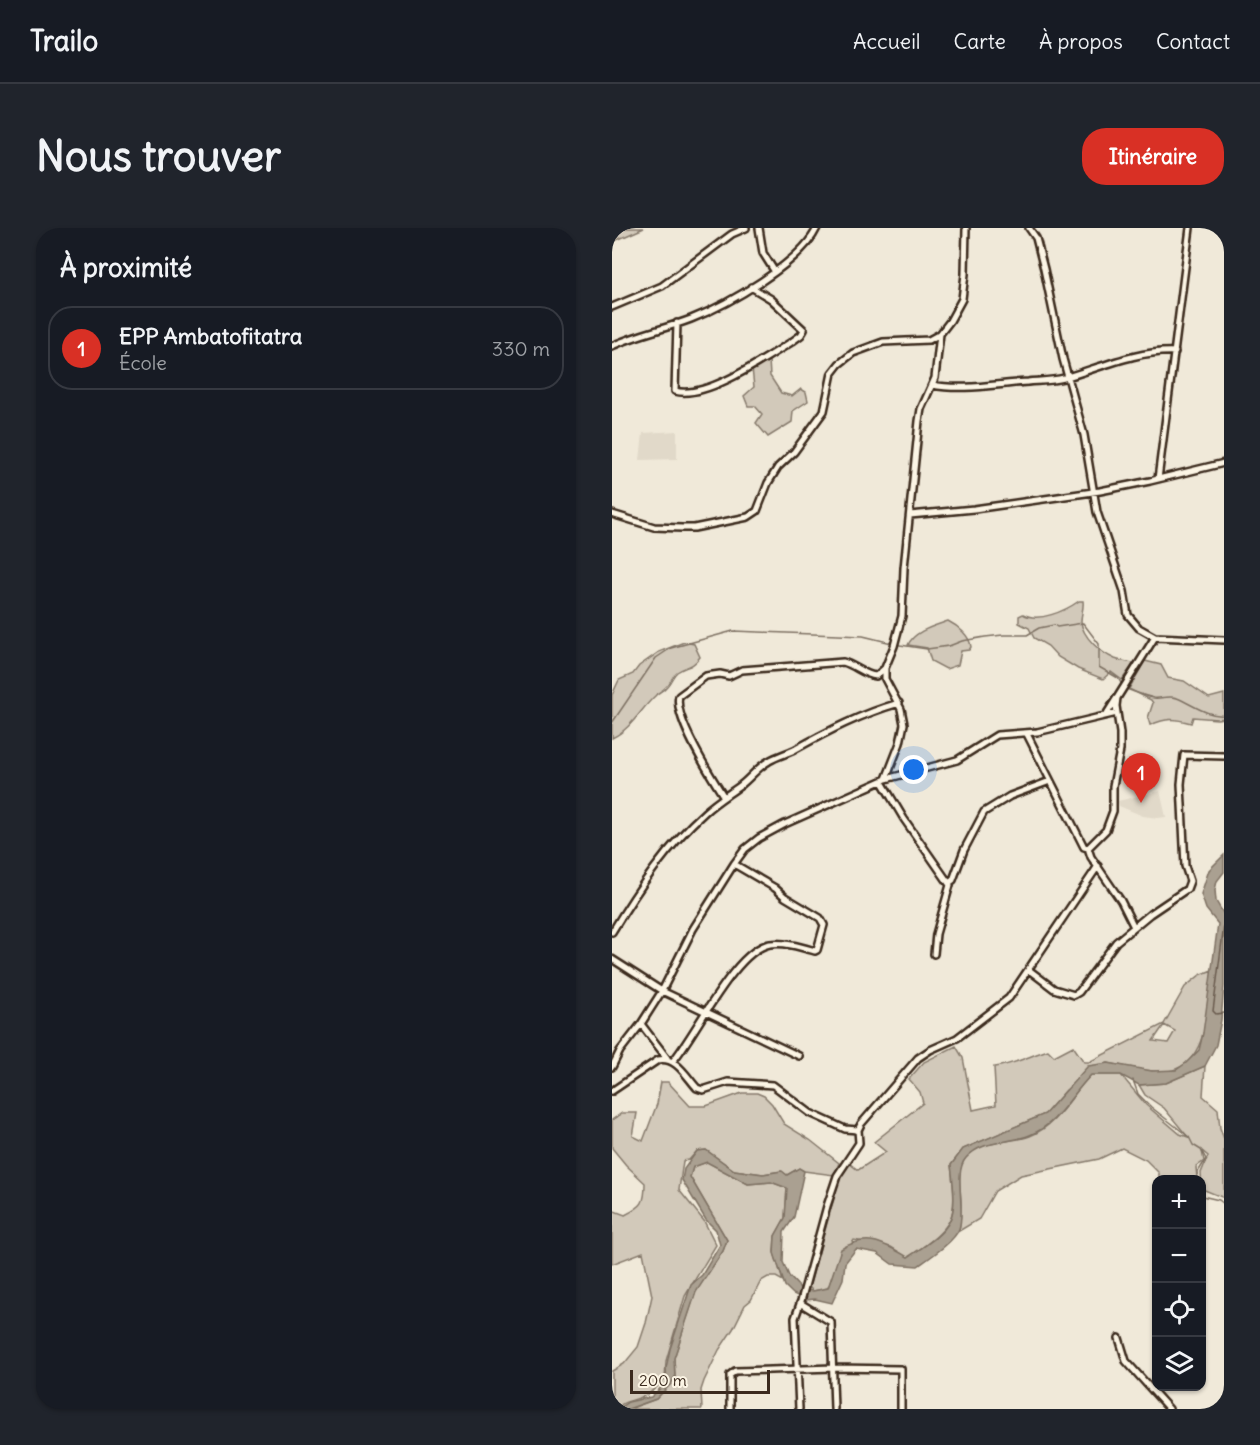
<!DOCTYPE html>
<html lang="fr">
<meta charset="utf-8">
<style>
:root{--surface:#171b24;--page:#20242c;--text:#f1f3f6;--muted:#9ea1a6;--line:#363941;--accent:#d93025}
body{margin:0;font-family:Delius,sans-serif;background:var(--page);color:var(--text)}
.controls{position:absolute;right:18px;bottom:18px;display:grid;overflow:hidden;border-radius:12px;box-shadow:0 2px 4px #0004}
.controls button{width:54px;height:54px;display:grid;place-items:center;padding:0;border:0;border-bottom:2px solid var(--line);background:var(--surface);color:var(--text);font:30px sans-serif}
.scale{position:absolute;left:18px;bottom:15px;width:140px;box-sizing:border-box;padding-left:6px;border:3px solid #3b2a1e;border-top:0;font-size:16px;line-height:21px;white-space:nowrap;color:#3b2a1e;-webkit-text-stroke:4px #fcf5e5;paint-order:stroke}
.you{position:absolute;left:302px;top:542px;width:21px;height:21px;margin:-15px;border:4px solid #fff;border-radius:50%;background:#1a73e8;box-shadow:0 0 0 9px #1a73e833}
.badge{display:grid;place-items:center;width:39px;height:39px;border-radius:50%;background:var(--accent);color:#fff;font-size:20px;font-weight:700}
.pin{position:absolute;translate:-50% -50px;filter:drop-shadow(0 2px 3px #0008)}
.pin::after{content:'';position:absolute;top:32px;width:21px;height:18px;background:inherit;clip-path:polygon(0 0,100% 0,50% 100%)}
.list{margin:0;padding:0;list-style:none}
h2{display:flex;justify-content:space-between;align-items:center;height:78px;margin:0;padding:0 24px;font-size:26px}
h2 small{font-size:20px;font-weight:400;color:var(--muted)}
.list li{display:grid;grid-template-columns:39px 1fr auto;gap:18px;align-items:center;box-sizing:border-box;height:84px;margin:0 12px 12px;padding:0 12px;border:2px solid var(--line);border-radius:24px}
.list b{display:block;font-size:22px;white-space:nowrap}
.list p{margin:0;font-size:20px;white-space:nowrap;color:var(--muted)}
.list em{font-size:20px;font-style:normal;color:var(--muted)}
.icon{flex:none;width:33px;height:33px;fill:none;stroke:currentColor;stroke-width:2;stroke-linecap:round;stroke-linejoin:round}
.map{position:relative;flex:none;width:612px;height:1181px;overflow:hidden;border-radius:24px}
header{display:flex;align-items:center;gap:36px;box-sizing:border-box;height:84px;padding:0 30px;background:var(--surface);border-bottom:2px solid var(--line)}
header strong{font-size:28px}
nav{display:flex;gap:33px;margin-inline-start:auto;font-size:21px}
.intro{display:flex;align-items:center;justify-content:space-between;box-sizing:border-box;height:144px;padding:0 36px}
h1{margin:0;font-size:42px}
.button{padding:15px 27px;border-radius:24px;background:var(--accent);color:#fff;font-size:21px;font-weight:700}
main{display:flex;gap:36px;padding:0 36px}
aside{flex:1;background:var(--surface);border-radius:24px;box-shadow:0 2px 4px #0004}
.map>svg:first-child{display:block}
.built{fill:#e1d9c9}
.green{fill:#d2c9ba;stroke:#867a6c;stroke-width:1.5;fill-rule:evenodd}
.water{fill:#aaa091;stroke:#7e7163;stroke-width:1.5}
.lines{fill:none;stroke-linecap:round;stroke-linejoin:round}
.shore{stroke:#67594c;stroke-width:1.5}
.stream{stroke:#7e7163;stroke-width:1.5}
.minor-casing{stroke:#3b2a1e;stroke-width:10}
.minor{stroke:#fcf5e5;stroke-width:5}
</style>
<header>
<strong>Trailo</strong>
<nav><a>Accueil</a><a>Carte</a><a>À propos</a><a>Contact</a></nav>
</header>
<div class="intro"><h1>Nous trouver</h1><a class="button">Itinéraire</a></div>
<main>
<aside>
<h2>À proximité<small></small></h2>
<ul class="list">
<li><span class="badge">1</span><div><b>EPP Ambatofitatra</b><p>École</p></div><em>330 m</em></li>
</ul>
</aside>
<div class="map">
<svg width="612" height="1181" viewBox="0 0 612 1181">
<rect width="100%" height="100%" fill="#f0e9d9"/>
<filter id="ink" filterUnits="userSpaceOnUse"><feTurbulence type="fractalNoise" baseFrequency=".0167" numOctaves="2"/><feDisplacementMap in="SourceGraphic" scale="12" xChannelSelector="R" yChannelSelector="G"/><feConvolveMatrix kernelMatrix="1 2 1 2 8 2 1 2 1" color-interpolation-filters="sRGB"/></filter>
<g filter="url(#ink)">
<path class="built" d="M65,203V231L28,232L31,205Z
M548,563L554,589L546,590L531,588L507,578L506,573Z"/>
<path class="green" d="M0,0H32L0,14Z
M157,132L158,148L169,165L180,168L189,161L194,164L196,173L181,183L180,194L156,209L144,195L150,186L143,178H136L132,168L142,159L140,140Z
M467,373H471C472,380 469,386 469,393C470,409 489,425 503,431C509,433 516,434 522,435L510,452L499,444L491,451L466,441L446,429L436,418L422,410L417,400L407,395V388L411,386C426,395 453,383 467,373Z
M336,393C346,398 358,408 359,419L357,422L349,423L346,437L334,441L319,433L315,420L296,417C302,403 322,398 336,393Z
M72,414L82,416L88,429C80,440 74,438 65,444C60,448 59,455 54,459C51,463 46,464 43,468C28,482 19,501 0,510V467L7,452L21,446L27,438L47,424Z
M533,433L549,437L556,450L572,453L597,470L612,466V490L605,491L581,489L579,495C561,490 555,490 538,497L536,490L541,475L539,472L517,461Z
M600,742C597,771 597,829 564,841C548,848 514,838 496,835L454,862L433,886L351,921L339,937C346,995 342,996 296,1030L279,1019L242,1012L223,1041L216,1060L201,1063L197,1059L230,942L238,936L246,942L274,924L262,914L311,875L308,864L297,851L312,834L344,818L351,830L361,882L384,877L382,839C401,837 417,828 436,822L442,828L461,818L472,834H477L552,796L573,759L588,747ZM552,797L563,803L556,815L541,813Z
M593,838L591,868L606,881L608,900L612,911V970L590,961L589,945L596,928L590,923L592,933L584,939L585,951L547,952V945L534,932L510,920L487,931L409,947L383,963L367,991L347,1003C348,995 349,987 349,980C350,965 344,947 351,934C363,911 397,916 418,908C447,896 458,868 479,847H509L534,877L568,906L576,909L552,880L533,867L527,857L554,855Z
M49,854H56L78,878H94L130,865H145L152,868L160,876L172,896L198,912L227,935L222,947L192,943L187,940L175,947L169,943L151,946L122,942L94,922L85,923L77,932L71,933L67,962L92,993L104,1017L73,1068L54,1133L53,1151C46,1158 40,1165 30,1169C20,1173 10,1173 4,1181H0V1143L12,1136L26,1119L34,1095L40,1068L31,1024L0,1036V982L13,987C31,978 33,975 33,955L14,937L0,920V892L10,885H25L21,908L31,913L45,876Z
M95,934L136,956L159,954L175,960L173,990L163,1008L162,1024L171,1053L164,1049H156L149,1053L139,1072L133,1077L121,1101L107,1122L92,1153L89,1162L90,1181H17L44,1171L63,1149L62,1130L84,1063L111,1023L115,1012L78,949L81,939Z"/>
<path class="water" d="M612,627V644L605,653L603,662L604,673L612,687V758L609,792L604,817L593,838L554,855L527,857L509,847H479C458,868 447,895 418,907C397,916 371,911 354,930C341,944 354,982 347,1001C342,1014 317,1030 306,1038L280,1036L265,1025L244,1021L233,1035L231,1051L220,1075L203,1071L194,1072L181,1066L173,1058L162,1025L163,1008L173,990L175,960L159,954L136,956L95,934L81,939L78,949L115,1012L111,1023L84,1064L62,1130L63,1149L59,1156L44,1171L16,1181H6L16,1174L39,1169L55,1154L54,1140L58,1121L79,1057L90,1047L108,1017L104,1002L94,992L70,952L72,941L85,923L94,922L122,942L151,946L170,943L175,947L187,940L192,943L182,989L172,1004L171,1034L177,1048L189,1061L201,1063L216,1060L229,1021C256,1005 271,1015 296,1029C343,998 346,994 339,937L351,921L433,886L476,838L496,835L540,843L564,842L574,835L587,822L591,805L606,696L594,681L589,666L597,642Z"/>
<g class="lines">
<path class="shore" d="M612,697L601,783L604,786L612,785"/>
<path class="stream" d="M514,461C523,464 533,468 542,470C549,471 557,467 565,470C580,476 596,489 612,487
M0,495L44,430L59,420L121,403L251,408L288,417L315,421L337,418L350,413L373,409L391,407H415L427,400L442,397L445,399L471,395L487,416V439L506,450L510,457
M521,852L526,866L539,879L577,909L581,917L589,922L594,931L586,944L585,952
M590,968L607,972L612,976"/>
<g class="minor-casing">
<path id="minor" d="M147,0L151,25L163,44
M417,0L424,10L432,41L451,131L472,207L485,284L512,363L516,387L527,400L543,409L505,470L504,478L508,505V522L501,558V583L494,602L476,620L479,629L509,673L522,699
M0,79L50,58L120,6L134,0
M65,95L63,163C93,172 152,131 178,115L189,107L192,102L159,71L139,59
M0,118C26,106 53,101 79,91C115,77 189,35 205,0
M320,157C350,163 384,156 416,154C427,153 441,153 452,150C487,140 526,122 563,124
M546,251L578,0
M0,286L42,299L70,300H82L136,289L145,283L156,255L166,239L182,224L212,183L220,145L227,136L241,125L271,114L317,112L328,106
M298,287L362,281L488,263L538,253L612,235
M543,409L612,412
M494,487L504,471
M415,506L472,619L476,620
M274,551L345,532L385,507L425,504L505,485
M270,554L292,591L338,657L324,706L322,726
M112,569C100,550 61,489 67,468L94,448L108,446L117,448L130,442L231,434C243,437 252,447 264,448L273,440
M337,655L341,652L352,622L372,584L398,568L438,553
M0,704C26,661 55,618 93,584C104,574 117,566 129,557C139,549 146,539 157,533C165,528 174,526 182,522C216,503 249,486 287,475
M0,731L50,763L187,828
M417,742L442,761L462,767L467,764L504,714L538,686L575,661L578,653L573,638L569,556L572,527L612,528
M29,796L55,830
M61,833C84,806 123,722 158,716C173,714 189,719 203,723L205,722L212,697L208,690L173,669L163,660L122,636
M0,839L8,823L29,796L50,763L81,701L122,636L133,621L147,610L173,596L274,551L288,515L292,496L289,481L273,451V440L282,418L290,388L292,340L307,193L309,181L323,150L328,106L338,93L350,71L353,46L354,0
M0,863L46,832C64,828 74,848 85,860L91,862L116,854L161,857L198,885L233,901L246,902
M188,1075L219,1094L222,1181
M507,1110L514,1133L557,1181
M118,1181V1147L123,1143L222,1140L289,1141V1181
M187,1181L183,1090L189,1073L215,978L225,948L247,915L246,902L249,896L306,830L318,822L345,810L397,770L486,638"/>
</g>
<use href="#minor" class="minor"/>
</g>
</g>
</svg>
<div class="controls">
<button>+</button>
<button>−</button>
<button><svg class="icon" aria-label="locate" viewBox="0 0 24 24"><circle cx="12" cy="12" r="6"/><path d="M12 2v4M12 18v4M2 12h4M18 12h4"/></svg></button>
<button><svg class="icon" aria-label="layers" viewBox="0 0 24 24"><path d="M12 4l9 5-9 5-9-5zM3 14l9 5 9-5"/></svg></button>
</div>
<div class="scale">200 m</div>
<div class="you"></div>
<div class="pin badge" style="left:529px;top:575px">1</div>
</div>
</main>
